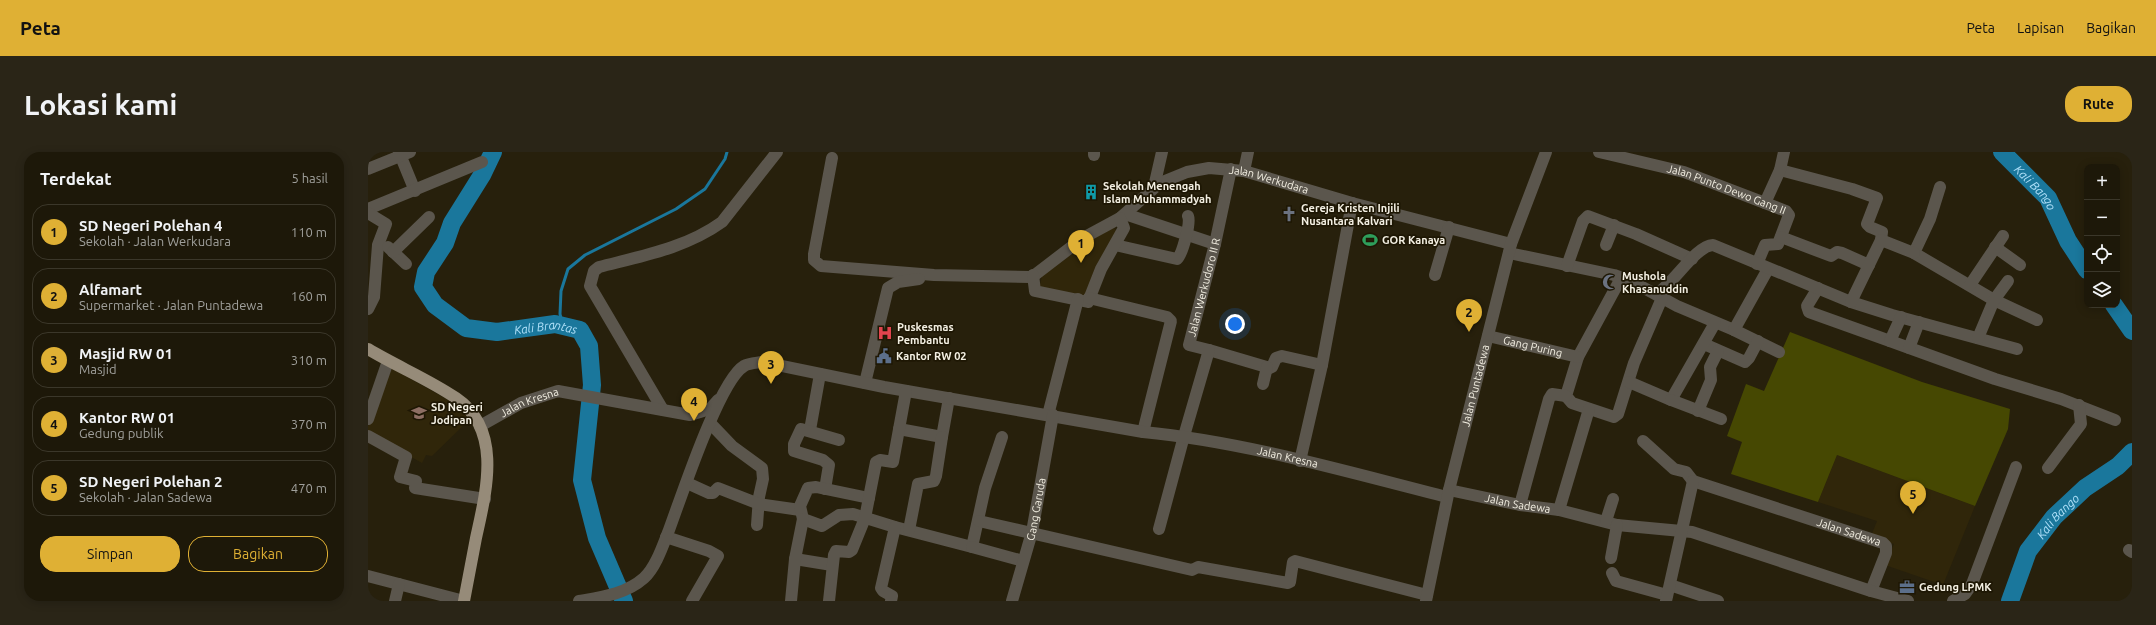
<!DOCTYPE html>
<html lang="id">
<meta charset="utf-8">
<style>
:root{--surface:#1d1809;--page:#2a2517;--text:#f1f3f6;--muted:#a0a09c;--line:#3b372a;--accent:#dfb034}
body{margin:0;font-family:Ubuntu,sans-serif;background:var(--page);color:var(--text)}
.controls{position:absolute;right:12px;top:12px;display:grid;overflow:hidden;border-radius:8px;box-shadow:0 2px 10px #0003}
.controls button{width:36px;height:36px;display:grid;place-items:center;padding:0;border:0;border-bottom:1px solid var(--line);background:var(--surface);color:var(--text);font:20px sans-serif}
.you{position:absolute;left:867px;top:172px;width:14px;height:14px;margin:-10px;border:3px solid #fff;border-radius:50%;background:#1a73e8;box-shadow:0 0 0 6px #1a73e833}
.badge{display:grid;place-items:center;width:26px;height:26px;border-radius:50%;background:var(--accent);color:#111;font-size:13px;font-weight:700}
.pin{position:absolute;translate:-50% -33px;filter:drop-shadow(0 1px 2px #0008)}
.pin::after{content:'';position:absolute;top:21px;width:14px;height:12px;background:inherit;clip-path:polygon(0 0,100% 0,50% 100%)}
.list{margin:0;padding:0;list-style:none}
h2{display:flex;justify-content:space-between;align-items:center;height:52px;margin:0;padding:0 16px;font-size:17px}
h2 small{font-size:13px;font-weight:400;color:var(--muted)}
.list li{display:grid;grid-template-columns:26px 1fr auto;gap:12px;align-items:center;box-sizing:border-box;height:56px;margin:0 8px 8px;padding:0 8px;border:1px solid var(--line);border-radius:16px}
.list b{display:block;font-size:15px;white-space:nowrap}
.list p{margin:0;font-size:13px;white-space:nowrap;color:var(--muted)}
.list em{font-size:13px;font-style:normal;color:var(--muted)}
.actions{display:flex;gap:8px;padding:12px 16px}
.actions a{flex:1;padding:9px 0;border:1px solid var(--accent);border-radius:16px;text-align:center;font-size:14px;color:var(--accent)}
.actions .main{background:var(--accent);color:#111}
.icon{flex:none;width:22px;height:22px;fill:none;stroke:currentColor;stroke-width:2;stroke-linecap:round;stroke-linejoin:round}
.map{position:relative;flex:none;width:1764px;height:449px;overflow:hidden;border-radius:16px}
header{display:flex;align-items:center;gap:24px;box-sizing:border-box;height:56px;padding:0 20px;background:var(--accent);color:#111}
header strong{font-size:19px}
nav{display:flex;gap:22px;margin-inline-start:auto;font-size:14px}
.intro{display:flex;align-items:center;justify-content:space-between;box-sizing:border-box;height:96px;padding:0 24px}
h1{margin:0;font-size:28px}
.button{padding:10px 18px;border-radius:16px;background:var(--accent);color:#111;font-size:14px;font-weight:700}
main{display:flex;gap:24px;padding:0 24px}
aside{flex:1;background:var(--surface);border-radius:16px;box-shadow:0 2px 10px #0003}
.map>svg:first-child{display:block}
.built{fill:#30260a}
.green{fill:#464802}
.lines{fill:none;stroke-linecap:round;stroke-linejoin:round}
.stream{stroke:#1a779c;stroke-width:3}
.river{stroke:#1a779c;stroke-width:18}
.minor{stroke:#5b564d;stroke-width:12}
.major{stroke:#968b79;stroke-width:12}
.labels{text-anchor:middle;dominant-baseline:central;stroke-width:3.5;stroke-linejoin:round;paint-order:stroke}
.street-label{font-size:11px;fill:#f3efe2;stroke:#1e1704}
.poi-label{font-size:11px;font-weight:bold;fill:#f3efe2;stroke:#1e1704;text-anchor:start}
.water-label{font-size:12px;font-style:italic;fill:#afe0f9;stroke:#1e1704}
</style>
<header>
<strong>Peta</strong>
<nav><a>Peta</a><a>Lapisan</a><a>Bagikan</a></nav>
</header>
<div class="intro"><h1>Lokasi kami</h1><a class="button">Rute</a></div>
<main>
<aside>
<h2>Terdekat<small>5 hasil</small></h2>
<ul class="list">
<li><span class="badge">1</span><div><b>SD Negeri Polehan 4</b><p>Sekolah · Jalan Werkudara</p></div><em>110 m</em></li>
<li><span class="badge">2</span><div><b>Alfamart</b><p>Supermarket · Jalan Puntadewa</p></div><em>160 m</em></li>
<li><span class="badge">3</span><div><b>Masjid RW 01</b><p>Masjid</p></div><em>310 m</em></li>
<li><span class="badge">4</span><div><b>Kantor RW 01</b><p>Gedung publik</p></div><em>370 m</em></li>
<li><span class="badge">5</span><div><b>SD Negeri Polehan 2</b><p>Sekolah · Jalan Sadewa</p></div><em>470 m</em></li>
</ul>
<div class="actions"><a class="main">Simpan</a><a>Bagikan</a></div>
</aside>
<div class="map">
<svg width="1764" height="449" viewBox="0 0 1764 449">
<rect width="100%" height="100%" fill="#27200c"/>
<path class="built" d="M746,76L751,81L718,148L671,138L674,124L732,82Z
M23,216L91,254L101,268L64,304L58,303L54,311L0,281V274Z
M1469,303L1607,354L1575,433L1517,413L1526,392L1503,384L1509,369L1450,350Z"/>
<path class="green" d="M1422,180L1554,230L1642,257L1640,277L1607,354L1469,303L1450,350L1363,322L1374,290L1359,284L1378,232L1396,239Z"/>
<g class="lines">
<path class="stream" d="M195,174L192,162L193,139L200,117L217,103L308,57L337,37L357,7L359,0"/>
<g class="river">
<path id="s1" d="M125,0L114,23L84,71L77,91L58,120L55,135L67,153L98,176L129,180L187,172L212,178L221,194L224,233L214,328L229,386L256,449"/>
<path id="s2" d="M1634,0L1680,46L1700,89L1719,118"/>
<path d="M1746,153L1764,179"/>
<path id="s3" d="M1642,449L1660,399L1686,365L1717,336L1750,314L1764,300"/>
</g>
<g class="minor">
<path d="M31,0L47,39"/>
<path id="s4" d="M1231,0L1316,20L1418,59L1421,63L1410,92L1397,93L1389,112"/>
<path d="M726,3V0"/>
<path id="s5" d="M464,6L446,102V108L453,114L566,123L662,125L668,122L715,86L752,66L792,31L819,20L841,16L876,19L984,51L1143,92"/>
<path d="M0,17L42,0"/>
<path d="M1412,18L1484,37L1509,46L1499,72L1502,75L1514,80L1513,88"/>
<path d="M876,19L880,0"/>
<path d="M786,35L794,0"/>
<path d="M1572,35L1562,67L1546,101L1626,148L1669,168"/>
<path d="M1397,51L1412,18L1416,0"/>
<path d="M0,57L114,10"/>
<path d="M0,61L18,72L10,93L6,145L0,157"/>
<path d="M757,62L847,92"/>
<path d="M1413,85L1463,104L1469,100L1474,101L1501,113"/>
<path d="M747,93L809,107C814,103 823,71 820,64"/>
<path d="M1238,93L1246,73"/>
<path d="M20,95L38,112"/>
<path d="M1627,95L1652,113"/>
<path d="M25,100L61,65"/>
<path d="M1141,101L1246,123L1265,130L1309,154L1366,178"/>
<path d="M1199,114L1215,69L1220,64L1268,82L1324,107"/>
<path d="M1400,117L1366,178L1411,200"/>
<path d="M665,123L667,139L720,150L733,117L756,76L752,66"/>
<path d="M1067,123L1081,75"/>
<path d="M1253,126L1210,205L1198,244L1204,251L1246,265L1250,262L1266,211L1294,146"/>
<path d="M1602,133L1635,84"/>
<path d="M1450,136L1439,154L1441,160L1522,189"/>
<path d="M1288,142C1305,133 1327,94 1345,93L1483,150L1524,163L1649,197"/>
<path d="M721,146L799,165L803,169L775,280"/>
<path d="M1483,150L1513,88L1546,101"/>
<path d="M1533,165L1522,189L1627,227L1693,247L1747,268"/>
<path id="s6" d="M1120,184L1210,205"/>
<path d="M1610,186L1626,148L1640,129"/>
<path d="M1336,192L1377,210L1381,206L1390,189"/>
<path d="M1541,196L1551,170"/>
<path d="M841,198L902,216L904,215L908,206L914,204L954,213"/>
<path d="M1261,230L1303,248L1347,171"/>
<path d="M497,231L520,136L530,130L551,127"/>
<path d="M895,232L899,215"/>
<path d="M1303,248L1353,267"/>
<path d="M295,258L222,134L226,119L231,115C274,104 318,96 354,70L409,0"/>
<path d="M1330,259L1343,228L1342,215L1350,199"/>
<path d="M680,263L710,147"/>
<path d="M0,267L20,209"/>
<path d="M342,271L364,294L394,316L395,327L391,345L389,373"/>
<path id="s7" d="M112,274L153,251L190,239L322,263L342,257L350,248"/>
<path d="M531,277L574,285L581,246"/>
<path d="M442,278L452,222"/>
<path d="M0,284L38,305L32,325L48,329L47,336L117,347"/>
<path d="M1275,289L1306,317L1318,320L1325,329"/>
<path d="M932,309L954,213L984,51"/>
<path d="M1680,316L1713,272L1711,253"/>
<path id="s8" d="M1325,329L1515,391L1518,394V401L1503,439"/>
<path d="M319,331L341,341H345L350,336L391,352L432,358"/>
<path d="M457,337L461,313L455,308L426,299V292L433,277L471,288"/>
<path id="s9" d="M1081,338L1152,353L1191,358L1249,373L1324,380L1503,439L1540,449"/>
<path d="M501,346L448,335L440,336L432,354L435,367L454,374L471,363L485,362L527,375L604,395L617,336L634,285"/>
<path d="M1152,353L1181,247L1184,242L1198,244"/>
<path d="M1191,358L1221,257"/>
<path d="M611,369L824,418L830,415L920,431L922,430L925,410L927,409L1059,443"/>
<path d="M1238,369L1245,347"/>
<path id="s10" d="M791,377L816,284L841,198L821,193L847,92L863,17"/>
<path d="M541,378L550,332L566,329L568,324L574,285"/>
<path d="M298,385L341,399L350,404L324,449"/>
<path d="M604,395L655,409"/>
<path d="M1761,398L1764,400"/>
<path d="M1243,406L1249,373"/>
<path d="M427,407L464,413"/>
<path d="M1244,421L1248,429L1299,443"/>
<path d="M0,424L96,449"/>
<path d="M1302,433L1350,449"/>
<path d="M27,449L31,432"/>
<path id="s11" d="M211,449C234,445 258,442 276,426C288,415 295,393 301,378C313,346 351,229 376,214C381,211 388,211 394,210L516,235L775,280C878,290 979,320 1079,345"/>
<path d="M423,449L427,407L435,367"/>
<path d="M461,449L466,403L468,399L481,400L484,398L497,366L508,310L512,308L525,310L538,239"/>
<path d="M523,449L524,444L515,439L513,436L527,375"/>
<path id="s12" d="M644,449L664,380L685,263"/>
<path id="s13" d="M1058,449L1081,338L1143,92L1178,0"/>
<path d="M1298,449L1325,329"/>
<path d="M1585,449L1597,442L1604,432L1648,315"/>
</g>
<path class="major" d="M0,197C28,214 60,227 88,246C135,278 118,340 108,386C104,407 100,428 96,449"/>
</g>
<defs>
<g id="building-bare" transform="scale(1.2)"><path d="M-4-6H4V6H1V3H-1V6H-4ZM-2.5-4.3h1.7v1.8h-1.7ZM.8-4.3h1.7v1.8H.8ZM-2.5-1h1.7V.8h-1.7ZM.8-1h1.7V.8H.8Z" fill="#0f9aa8" stroke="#1e1704" stroke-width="2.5" paint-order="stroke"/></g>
<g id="church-bare" transform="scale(1.2)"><path d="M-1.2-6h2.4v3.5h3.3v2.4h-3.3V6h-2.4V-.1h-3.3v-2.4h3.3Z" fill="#6b7280" stroke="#1e1704" stroke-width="2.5" paint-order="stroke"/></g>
<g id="stadium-bare" transform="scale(1.2)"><path d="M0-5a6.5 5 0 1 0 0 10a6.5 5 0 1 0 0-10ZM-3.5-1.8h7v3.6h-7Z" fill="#2e9e5b" stroke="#1e1704" stroke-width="2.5" paint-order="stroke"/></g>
<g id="mosque-bare" transform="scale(1.2)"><path d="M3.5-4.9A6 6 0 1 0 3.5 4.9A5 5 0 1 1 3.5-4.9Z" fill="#6b7280" stroke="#1e1704" stroke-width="2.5" paint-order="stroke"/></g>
<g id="hospital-bare" transform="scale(1.2)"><path d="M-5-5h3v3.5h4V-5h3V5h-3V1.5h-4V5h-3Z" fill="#e0444e" stroke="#1e1704" stroke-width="2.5" paint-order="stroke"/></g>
<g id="civic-bare" transform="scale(1.2)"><path d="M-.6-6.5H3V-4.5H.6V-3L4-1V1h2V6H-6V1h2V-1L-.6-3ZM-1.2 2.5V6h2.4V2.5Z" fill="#5c6f8a" stroke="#1e1704" stroke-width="2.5" paint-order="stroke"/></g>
<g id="school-bare" transform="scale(1.2)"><path d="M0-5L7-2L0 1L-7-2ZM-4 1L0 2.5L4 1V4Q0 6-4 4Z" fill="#8d6e63" stroke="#1e1704" stroke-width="2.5" paint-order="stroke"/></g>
<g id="office-bare" transform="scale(1.2)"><path d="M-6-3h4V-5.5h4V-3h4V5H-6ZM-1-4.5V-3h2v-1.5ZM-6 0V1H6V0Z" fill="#5c6f8a" stroke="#1e1704" stroke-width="2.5" paint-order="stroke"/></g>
</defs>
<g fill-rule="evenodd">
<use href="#building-bare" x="723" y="40"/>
<use href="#church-bare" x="921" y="62"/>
<use href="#stadium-bare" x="1002" y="88"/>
<use href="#mosque-bare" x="1242" y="130"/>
<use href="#hospital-bare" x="517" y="181"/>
<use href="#civic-bare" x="516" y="204"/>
<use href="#school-bare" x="51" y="261"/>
<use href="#office-bare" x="1539" y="435"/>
</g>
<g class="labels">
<g class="street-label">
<text stroke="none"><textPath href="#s5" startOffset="596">Jalan Werkudara</textPath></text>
<text stroke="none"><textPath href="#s4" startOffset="133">Jalan Punto Dewo Gang II</textPath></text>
<text stroke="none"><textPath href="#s10" startOffset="266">Jalan Werkudoro II R</textPath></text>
<text stroke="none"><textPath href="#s6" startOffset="46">Gang Puring</textPath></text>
<text stroke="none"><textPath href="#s13" startOffset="221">Jalan Puntadewa</textPath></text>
<text stroke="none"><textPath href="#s7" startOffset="55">Jalan Kresna</textPath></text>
<text stroke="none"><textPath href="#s11" startOffset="859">Jalan Kresna</textPath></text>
<text stroke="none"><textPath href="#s9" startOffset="70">Jalan Sadewa</textPath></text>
<text stroke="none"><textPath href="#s12" startOffset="95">Gang Garuda</textPath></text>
<text stroke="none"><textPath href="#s8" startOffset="164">Jalan Sadewa</textPath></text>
</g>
<g class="poi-label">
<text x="735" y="34">Sekolah Menengah<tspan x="735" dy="13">Islam Muhammadyah</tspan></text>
<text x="933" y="56">Gereja Kristen Injili<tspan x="933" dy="13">Nusantara Kalvari</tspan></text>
<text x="1014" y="88">GOR Kanaya</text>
<text x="1254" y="124">Mushola<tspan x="1254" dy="13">Khasanuddin</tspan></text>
<text x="529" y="175">Puskesmas<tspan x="529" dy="13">Pembantu</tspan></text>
<text x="528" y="204">Kantor RW 02</text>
<text x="63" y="255">SD Negeri<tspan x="63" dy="13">Jodipan</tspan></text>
<text x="1551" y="435">Gedung LPMK</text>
</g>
<g class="water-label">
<text stroke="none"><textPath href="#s2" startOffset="49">Kali Bango</textPath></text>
<text stroke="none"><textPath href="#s1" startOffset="294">Kali Brantas</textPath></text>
<text stroke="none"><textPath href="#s3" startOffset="99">Kali Bango</textPath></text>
</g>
</g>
</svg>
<div class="controls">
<button>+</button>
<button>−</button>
<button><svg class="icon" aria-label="locate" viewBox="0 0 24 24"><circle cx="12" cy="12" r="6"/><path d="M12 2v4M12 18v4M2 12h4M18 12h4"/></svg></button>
<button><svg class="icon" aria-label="layers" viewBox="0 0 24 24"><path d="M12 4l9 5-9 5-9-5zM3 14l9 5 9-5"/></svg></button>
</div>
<div class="you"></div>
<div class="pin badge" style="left:713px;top:111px">1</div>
<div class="pin badge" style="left:1101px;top:180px">2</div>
<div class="pin badge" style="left:403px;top:232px">3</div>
<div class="pin badge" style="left:326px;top:269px">4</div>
<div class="pin badge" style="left:1545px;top:362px">5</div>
</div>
</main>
